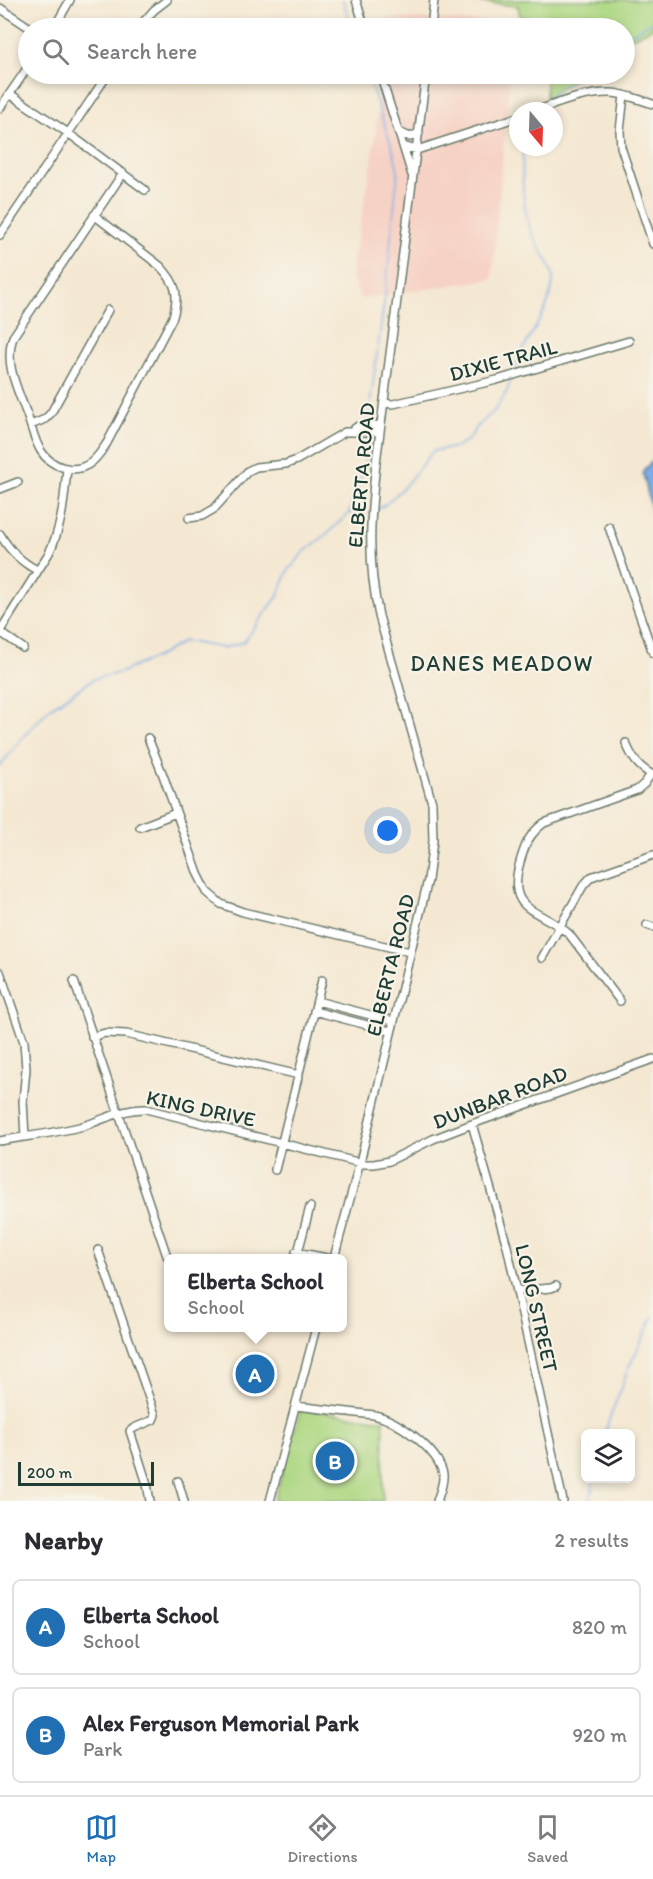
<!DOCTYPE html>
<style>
:root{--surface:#fff;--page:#f2f2f3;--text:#2b2b33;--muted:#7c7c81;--line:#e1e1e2;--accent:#1f6fb2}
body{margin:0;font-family:Itim,sans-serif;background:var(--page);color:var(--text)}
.controls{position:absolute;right:18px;bottom:18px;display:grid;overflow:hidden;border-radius:9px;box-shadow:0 3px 9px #0003}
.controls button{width:54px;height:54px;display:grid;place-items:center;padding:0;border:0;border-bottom:2px solid var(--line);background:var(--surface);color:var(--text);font:30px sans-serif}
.compass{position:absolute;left:509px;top:102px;width:54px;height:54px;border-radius:50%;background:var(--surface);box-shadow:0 3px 9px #0003;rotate:161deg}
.scale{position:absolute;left:18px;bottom:15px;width:136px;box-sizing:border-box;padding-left:6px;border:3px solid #1f3d34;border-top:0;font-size:16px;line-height:21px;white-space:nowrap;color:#1f3d34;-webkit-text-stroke:4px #f7f3e8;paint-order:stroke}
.you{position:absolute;left:388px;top:831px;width:21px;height:21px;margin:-15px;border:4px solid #fff;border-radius:50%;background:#1a73e8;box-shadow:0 0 0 9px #1a73e833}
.badge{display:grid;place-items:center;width:39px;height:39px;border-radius:50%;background:var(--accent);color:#fff;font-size:20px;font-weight:700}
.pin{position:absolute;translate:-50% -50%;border:3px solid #fff;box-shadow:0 2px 6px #0006}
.popup{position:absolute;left:164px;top:1254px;width:183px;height:78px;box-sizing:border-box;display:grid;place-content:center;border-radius:9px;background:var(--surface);filter:drop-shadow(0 2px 4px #0005);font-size:20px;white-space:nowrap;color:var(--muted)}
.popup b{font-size:22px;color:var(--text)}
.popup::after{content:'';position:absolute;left:50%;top:100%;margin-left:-12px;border:12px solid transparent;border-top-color:var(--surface)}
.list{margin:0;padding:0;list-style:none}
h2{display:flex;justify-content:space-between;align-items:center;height:78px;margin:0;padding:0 24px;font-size:26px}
h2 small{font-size:20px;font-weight:400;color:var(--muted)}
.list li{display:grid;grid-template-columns:39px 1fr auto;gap:18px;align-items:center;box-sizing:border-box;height:96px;margin:0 12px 12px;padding:0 12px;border:2px solid var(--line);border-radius:9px}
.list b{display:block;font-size:22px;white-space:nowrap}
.list p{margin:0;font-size:20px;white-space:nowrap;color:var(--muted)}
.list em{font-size:20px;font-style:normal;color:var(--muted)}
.icon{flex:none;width:33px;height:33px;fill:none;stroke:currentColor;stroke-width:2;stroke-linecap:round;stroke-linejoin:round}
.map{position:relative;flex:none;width:653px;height:1501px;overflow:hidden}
.search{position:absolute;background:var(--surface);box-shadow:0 3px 9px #0003;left:18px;right:18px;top:18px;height:66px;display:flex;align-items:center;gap:15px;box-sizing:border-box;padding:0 21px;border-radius:33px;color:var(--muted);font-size:22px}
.sheet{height:294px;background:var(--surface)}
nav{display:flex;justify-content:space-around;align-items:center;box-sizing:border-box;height:84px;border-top:2px solid var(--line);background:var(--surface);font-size:16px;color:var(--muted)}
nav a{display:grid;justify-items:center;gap:3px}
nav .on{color:var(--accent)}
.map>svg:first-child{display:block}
.built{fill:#f6d2c4}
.green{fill:#add782;stroke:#668a5b;stroke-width:1.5}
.water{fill:#7babe5;stroke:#4d748c;stroke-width:1.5}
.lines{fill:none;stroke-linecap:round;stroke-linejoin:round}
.stream{stroke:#7babe5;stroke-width:1.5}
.minor-casing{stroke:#6a796b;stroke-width:10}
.minor{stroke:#fff;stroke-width:7}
.labels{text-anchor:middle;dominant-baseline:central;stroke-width:4.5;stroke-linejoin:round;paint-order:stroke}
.street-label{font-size:21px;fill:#1f3d34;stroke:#f7f3e8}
.neighbourhood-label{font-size:22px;letter-spacing:1.5px;fill:#1f3d34;stroke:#f7f3e8}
</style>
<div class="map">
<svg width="653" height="1501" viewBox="0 0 653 1501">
<rect width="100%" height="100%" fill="#f7f3e8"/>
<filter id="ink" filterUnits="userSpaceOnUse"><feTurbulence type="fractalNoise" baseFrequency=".0167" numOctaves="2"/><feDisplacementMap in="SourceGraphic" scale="12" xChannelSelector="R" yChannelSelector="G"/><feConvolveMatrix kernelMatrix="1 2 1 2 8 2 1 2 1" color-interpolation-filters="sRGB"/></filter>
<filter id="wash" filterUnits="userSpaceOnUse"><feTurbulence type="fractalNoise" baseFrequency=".008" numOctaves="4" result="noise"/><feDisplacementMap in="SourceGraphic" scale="24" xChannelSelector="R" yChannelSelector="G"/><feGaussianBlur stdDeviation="1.35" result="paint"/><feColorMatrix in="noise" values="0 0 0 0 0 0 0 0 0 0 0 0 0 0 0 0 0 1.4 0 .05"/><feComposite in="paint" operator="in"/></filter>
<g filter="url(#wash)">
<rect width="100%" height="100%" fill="#f4e8d2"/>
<path class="built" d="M388,18L514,23L513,28H387Z
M382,74H510L492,279L361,299L351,273L373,155Z"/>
<path class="green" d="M458,0H653V28L625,41L624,28H546L545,20L520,16L518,6Z
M546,74H581L546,99Z
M301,1409L384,1420L383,1501H274Z"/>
<path class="water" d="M653,461V516L643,474L644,469Z"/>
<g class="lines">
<path class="stream" d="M343,0L352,28
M624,38L653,21
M367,74L394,153L398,171L385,296L371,397L370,422
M546,99L581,74
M514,372C517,363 520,354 525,346C536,325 552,304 553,279C554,266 537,247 532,234C521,205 522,176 523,147
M374,511L386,504L404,487L433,451L457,447L468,440L478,426L494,411L506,393L511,380
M350,513H366
M0,766L21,739L50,708L94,679L122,672L161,655L184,641L223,648L244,642L278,596L288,571L304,552L328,533L349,513L363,471L369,438
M604,1434L628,1369L653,1317
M590,1501L594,1478"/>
</g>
</g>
<g filter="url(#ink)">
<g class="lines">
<g class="minor-casing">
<path id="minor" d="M356,0L365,28
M0,8L30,28
M54,28L70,0
M138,28L154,10L167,0
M431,28L434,0
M380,74L403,146L417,150L518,117
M10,94L68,133L145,190
M624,95L620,131L621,147L653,244
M0,108L28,67
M535,111C560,103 585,92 612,93C626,94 640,100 653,104
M399,132L410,137L419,133
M403,146L412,175
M94,215L160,266C177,284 179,294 173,317L107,443C102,450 97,459 89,464C73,474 51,467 41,451C34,440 31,425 26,412C17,388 4,363 13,337L123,173
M0,235L108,74
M384,403L393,404L497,380L629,341
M31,425L45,419L51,413L108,310
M354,429L358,426L381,425
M0,489L18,482
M189,518L202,516L214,509L248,471L256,467L286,464L297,460L345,432H380
M609,527L653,653
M0,534C9,550 21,562 37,570
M0,631L49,553C63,524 64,499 67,468
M0,632L23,648
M148,738L163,775L198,874L207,892L221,904L243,912L410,952
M626,743C632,758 638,767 653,775
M140,827L176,813
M647,925L653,927
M542,958L583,886L591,877L653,855
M0,972L24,1042L26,1069L23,1101L25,1137
M74,981L167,1256L170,1258
M317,1001L393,1021
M620,1001L569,934C540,908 505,914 520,862C525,845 529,834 544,823L637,790L645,783L651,774
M314,1011L390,1031
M92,1037L105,1033L126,1034L299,1075
M472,1124L507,1246L563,1501
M0,1141C28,1136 56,1133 83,1126C104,1120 123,1108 146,1109L365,1164H374L389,1161L433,1139L472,1124L653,1059
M275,1170L322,980
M98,1250L155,1415L153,1420L134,1428L130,1431L147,1484L150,1501
M298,1252L310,1207
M295,1258L296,1252L327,1258
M334,1258L360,1162L428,880L433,841L432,803L379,616C367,561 370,518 376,463L426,74
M517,1291L551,1288L556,1286
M296,1406L374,1415C397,1420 438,1449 443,1474C444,1483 440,1492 437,1501
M178,1481L184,1501
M270,1501L316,1328"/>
</g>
<use href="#minor" class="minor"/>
</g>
</g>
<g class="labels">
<g class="street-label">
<text transform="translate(503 360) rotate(-15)">DIXIE TRAIL</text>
<text transform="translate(361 475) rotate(-85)">ELBERTA ROAD</text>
<text transform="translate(390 965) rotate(-76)">ELBERTA ROAD</text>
<text transform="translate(500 1097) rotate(-21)">DUNBAR ROAD</text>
<text transform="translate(201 1108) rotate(12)">KING DRIVE</text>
<text transform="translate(537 1308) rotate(77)">LONG STREET</text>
</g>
<g class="neighbourhood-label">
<text x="502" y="663">DANES MEADOW</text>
</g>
</g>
</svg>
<div class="controls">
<button><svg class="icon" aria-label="layers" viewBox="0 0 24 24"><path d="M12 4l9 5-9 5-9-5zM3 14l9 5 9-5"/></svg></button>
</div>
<svg class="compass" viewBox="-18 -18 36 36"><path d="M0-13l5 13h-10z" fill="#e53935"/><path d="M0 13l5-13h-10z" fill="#7c7c81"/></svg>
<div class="scale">200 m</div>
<div class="you"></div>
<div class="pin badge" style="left:255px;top:1374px">A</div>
<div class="popup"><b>Elberta School</b>School</div>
<div class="pin badge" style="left:335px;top:1461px">B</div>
<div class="search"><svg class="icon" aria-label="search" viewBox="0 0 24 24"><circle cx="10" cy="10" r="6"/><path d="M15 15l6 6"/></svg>Search here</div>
</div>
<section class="sheet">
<h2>Nearby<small>2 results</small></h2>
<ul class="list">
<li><span class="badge">A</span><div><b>Elberta School</b><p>School</p></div><em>820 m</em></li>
<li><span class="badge">B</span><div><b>Alex Ferguson Memorial Park</b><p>Park</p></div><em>920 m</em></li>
</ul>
</section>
<nav>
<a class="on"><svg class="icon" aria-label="map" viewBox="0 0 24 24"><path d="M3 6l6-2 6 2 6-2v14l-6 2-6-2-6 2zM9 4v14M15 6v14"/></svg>Map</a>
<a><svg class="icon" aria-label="directions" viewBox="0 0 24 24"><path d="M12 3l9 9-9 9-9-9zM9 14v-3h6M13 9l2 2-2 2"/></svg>Directions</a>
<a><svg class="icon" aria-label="saved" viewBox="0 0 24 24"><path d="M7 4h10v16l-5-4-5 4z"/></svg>Saved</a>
</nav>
